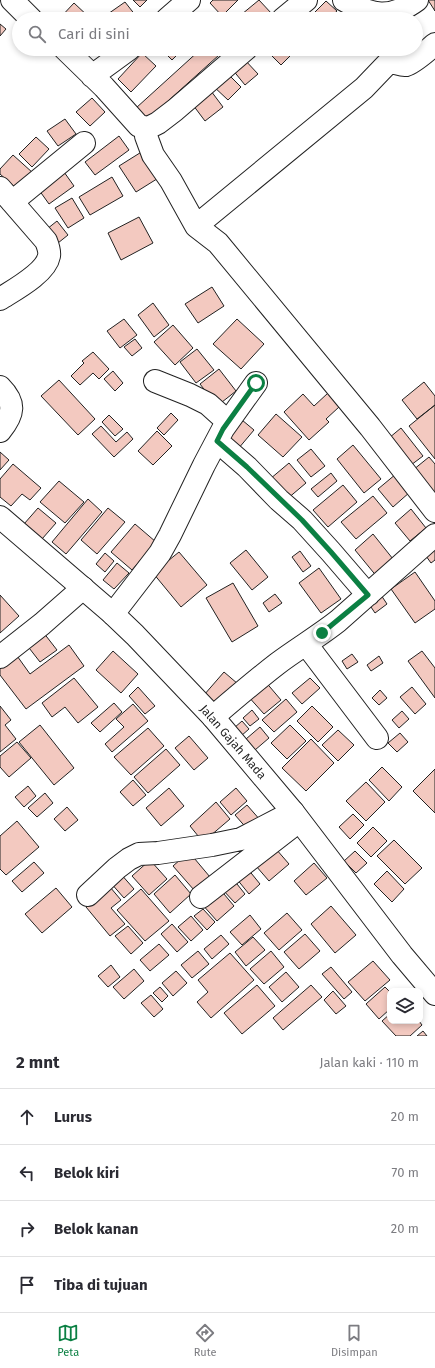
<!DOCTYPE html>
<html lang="id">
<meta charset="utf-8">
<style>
:root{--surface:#fff;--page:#f2f2f3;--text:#2b2b33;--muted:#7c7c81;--line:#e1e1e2;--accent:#0b8043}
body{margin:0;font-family:"Fira Sans",sans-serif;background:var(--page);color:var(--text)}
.controls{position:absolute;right:12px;bottom:12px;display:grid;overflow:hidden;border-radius:8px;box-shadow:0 2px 6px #0003}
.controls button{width:36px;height:36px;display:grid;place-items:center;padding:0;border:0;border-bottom:1px solid var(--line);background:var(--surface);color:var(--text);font:20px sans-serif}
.stop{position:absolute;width:12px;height:12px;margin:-9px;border:3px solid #0b8043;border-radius:50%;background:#fff}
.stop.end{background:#0b8043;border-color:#fff;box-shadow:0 1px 4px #0008}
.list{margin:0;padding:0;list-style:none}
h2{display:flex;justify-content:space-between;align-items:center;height:52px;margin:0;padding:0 16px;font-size:17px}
h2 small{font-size:13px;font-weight:400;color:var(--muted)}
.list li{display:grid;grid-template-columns:26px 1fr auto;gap:12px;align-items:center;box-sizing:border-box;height:56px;padding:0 16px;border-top:1px solid var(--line)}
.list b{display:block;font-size:15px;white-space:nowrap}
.list em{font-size:13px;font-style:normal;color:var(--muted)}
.icon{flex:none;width:22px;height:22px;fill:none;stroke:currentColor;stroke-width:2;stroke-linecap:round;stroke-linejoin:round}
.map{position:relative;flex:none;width:435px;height:1036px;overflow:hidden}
.search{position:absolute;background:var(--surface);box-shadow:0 2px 6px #0003;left:12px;right:12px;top:12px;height:44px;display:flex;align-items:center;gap:10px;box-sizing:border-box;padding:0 14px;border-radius:22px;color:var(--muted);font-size:15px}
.sheet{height:276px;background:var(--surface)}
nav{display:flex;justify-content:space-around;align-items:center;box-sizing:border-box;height:56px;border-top:1px solid var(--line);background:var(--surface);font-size:11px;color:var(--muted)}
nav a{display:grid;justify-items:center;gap:2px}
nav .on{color:var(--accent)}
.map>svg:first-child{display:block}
.building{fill:#f3c9c0;stroke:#222}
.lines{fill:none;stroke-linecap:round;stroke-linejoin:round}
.minor-casing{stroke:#222;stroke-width:24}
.highway-casing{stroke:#222;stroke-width:24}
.minor{stroke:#fff;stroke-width:22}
.highway{stroke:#fff;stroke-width:22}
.route{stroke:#0b8043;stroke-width:5}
.labels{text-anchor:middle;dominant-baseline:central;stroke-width:3;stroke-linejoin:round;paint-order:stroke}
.street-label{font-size:12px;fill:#222;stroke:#fff}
</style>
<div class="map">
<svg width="435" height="1036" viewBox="0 0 435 1036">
<rect width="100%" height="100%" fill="#fff"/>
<path class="building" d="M133,0H147L140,7Z
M213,0H238L222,16L210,3Z
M259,0L272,14L266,19H236Z
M428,0H435V11Z
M326,1L337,11L328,19H308Z
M125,2L136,16L132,19H107L105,16Z
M74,3L90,18L89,19H59Z
M0,24L6,29L0,36Z
M84,49H94L87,54Z
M161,49H183L172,60Z
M201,49H214L219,55L147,120L136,108Z
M277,49H297L281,65L271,55Z
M142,53L156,66L131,92L118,79Z
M244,59L258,74L245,85L232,69Z
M226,72L241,87L228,100L212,85Z
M211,91L223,107L205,121L193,105Z
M92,98L105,112L90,126L76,112Z
M65,119L76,134L58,146L47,131Z
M119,136L129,150L95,175L85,162Z
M36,137L49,149L32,167L19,154Z
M143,151L160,177L136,192L119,166Z
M13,155L33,173L18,190L0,174V169Z
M64,172L74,186L49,204L39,190Z
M112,177L123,196L90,215L79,197Z
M72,198L84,218L68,228L55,208Z
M139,217L153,243L121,260L108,233Z
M57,221L68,235L58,243L47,229Z
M212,287L224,306L198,323L185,304Z
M153,303L169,325L154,337L138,315Z
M124,319L137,335L120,348L107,331Z
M237,319L264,344L241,369L213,344Z
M173,325L193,348L175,365L154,342Z
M135,339L142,348L132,356L124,347Z
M197,349L214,370L196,383L180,362Z
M93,352L109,369L99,379L93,373L80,385L71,376L84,363L82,361Z
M219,369L236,391L217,406L200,384Z
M113,371L123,383L115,391L104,379Z
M59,380L95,419L78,435L41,396Z
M424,382L435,396V405L417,419L402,400Z
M328,393L339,407L326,419L329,422L309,440L284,412L303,394L314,406Z
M435,405V459L409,426Z
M171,413L178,420L164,435L157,428Z
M276,414L302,437L283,457L258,435Z
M109,415L123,429L115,436L102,422Z
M242,420L254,430L238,449L226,438Z
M101,426L116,442L127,432L133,439L114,457L92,434Z
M401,428L423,456L411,465L389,438Z
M157,431L172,446L153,465L138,451Z
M353,445L381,479L364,493L337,459Z
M311,449L325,466L311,477L297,460Z
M0,452L9,460L0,470Z
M429,457L435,464V497L413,470Z
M289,463L306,483L287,499L270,479Z
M13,464L41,488L30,500L22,494L11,506L0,497V479Z
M331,473L337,481L318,497L311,489Z
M396,474L410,492L393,507L378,489Z
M59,481L84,502L65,523L40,502Z
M343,485L357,502L328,527L313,510Z
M373,496L387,513L356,539L341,522Z
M88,499L102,512L66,554L52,542Z
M38,508L56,523L42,539L24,524Z
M108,508L125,522L97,554L81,540Z
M411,509L426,528L410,541L395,523Z
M135,524L156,542L132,570L111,552Z
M373,534L397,564L378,578L355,550Z
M246,550L268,577L252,590L230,563Z
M435,550V560L431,563L426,556Z
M300,551L311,566L303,572L292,557Z
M179,552L207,585L181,607L153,573Z
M105,553L114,561L105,572L96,564Z
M117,563L129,573L114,589L103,580Z
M319,568L341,599L321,613L299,583Z
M415,572L435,601V609L415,623L391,589Z
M233,583L258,626L232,642L206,598Z
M275,594L282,603L269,612L263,603Z
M0,595L19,616L0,633Z
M381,595L387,604L375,613L369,604Z
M43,632L57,650L40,662L26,644Z
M69,645L84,666L26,709L0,675V664L15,653L30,674Z
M113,651L138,674L121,693L96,670Z
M422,651L435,668V698L408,661Z
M352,654L358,662L347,669L342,661Z
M379,656L383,663L371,671L367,665Z
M224,672L238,684L217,707L204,695Z
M74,678L98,707L78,723L65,707L52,717L42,703Z
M310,678L320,688L302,704L292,693Z
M264,680L281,700L264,714L247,695Z
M138,687L155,706L145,714L129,696Z
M412,687L426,704L415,714L400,697Z
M380,690L387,698L379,705L372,698Z
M286,699L297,712L274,732L262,720Z
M114,703L122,712L100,732L91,723Z
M133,704L148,721L112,752L105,744L124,727L116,719Z
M0,706L11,720L5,725L16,739L0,752Z
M312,706L333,727L318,742L297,721Z
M252,710L259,719L250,726L243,718Z
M402,711L409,719L399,728L392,720Z
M242,721L249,729L241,736L234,728Z
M40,725L74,768L54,785L19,742Z
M290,725L306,741L287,759L271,743Z
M260,727L269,738L255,750L246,739Z
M148,728L164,746L131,775L114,757Z
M338,730L354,745L338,761L322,745Z
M400,733L408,742L397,752L388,743Z
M189,736L208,758L194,770L175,748Z
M311,739L334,763L306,791L282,768Z
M17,742L31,758L9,777L0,767V756Z
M166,749L180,765L148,793L134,777Z
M382,767L402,787L389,801L369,780Z
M435,769V813L413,791Z
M133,780L146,795L133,806L120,792Z
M366,782L385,802L366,821L346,801Z
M28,786L36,796L24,807L15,797Z
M169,788L184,806L161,826L146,808Z
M236,788L247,801L231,815L220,802Z
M45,793L53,803L37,817L28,808Z
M216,802L230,819L203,842L190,826Z
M247,805L261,821L249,831L235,815Z
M67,807L78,820L65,831L54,819Z
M353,814L364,825L350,839L339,827Z
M17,821L39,847L6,875L0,869V836Z
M373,827L387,841L371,857L357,843Z
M394,840L422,868L405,884L377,856Z
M276,849L289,864L269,881L256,866Z
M355,851L367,863L356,873L344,861Z
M189,852L210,877L194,890L173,866Z
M150,860L167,879L149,895L132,876Z
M34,862L44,873L22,892L12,881Z
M314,863L327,878L306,895L294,881Z
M247,868L260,884L249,894L236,878Z
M387,871L404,889L392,902L374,884Z
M120,873L134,889L124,898L110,882Z
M175,875L191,894L170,913L154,894Z
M233,879L245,894L235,903L222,889Z
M110,887L121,900L111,908L125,924L110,936L86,907Z
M56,888L72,907L42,933L25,914Z
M219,888L234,906L217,921L201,903Z
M141,889L169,921L145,941L117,910Z
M331,906L356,935L335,953L311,924Z
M203,909L215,922L207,930L194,916Z
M287,913L302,930L279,950L264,933Z
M250,915L261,929L242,945L230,932Z
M191,916L203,930L191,941L178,927Z
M172,924L188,942L177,952L161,934Z
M128,926L143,943L131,954L115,936Z
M305,934L320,951L299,969L284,952Z
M221,935L229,944L212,959L204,949Z
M253,937L265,950L246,966L235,952Z
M159,944L169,955L150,971L140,960Z
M198,951L209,964L192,978L181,965Z
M271,951L284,967L264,984L250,969Z
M230,953L254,980L211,1018L197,1002L208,992L198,980Z
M373,961L390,980L365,1001L348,982Z
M111,965L120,977L108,987L98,976Z
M331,967L352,992L344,999L322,974Z
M134,969L144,981L124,999L113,987Z
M176,971L187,983L173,996L162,983Z
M286,972L299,987L282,1002L269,987Z
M257,985L275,1006L242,1034L224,1013Z
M311,985L322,997L283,1030L273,1018Z
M160,987L168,996L162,1002L153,993Z
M385,987L390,992V1009L379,1019L366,1004Z
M333,991L346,1006L336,1014L324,1000Z
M151,995L163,1009L154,1017L141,1003Z
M390,1014V1021H419L422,1025L410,1036H396L382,1021Z
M423,1031L427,1036H417Z"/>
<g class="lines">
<g class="minor-casing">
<path id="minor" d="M12,0L31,19
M344,0C372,16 390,20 417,0
M167,19L189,0
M283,19L306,0
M65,49L104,87L139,126L148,128L158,123L175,110L246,49
M92,76L129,49
M148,128L146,136L153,155L171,181L196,226L218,243L370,427L435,511
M0,188L46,241C48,246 50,251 49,256C46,273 14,290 0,299
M12,202L84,143
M196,226L364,88L387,64C395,60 399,66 406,65C414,63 428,50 435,44
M155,381L190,395L208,404L228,422
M0,387C16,403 14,414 0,431
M217,441L247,467L279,500L302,520L331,552L368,595
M113,614L160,553L170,535L204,465L223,429L256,383
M306,644L377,738
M0,657L42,624L83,588
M213,717C234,699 255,681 277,664C297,649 319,636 338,621L435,535
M88,895L117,868L129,859L139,854L158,853L212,845L241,839L293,812
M201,897L299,821"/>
</g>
<g class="highway-casing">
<path id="highway" d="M0,517L113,614L135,635L213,717L293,812L402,955L435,994"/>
</g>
<use href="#minor" class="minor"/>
<use href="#highway" class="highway"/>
</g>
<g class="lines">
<path class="route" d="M256,383L223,429L217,441L247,467L302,520L331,552L368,595L322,633"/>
</g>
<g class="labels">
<g class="street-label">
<text transform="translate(233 742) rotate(49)">Jalan Gajah Mada</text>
</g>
</g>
</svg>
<div class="controls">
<button><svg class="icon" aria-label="layers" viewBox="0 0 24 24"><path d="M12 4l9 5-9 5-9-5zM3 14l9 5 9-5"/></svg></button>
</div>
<div class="stop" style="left:256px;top:383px"></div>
<div class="stop end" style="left:322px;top:633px"></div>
<div class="search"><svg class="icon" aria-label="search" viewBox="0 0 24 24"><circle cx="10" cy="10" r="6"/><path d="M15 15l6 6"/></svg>Cari di sini</div>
</div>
<section class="sheet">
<h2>2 mnt<small>Jalan kaki · 110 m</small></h2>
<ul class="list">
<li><svg class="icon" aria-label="ahead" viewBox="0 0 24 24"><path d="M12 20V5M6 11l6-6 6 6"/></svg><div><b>Lurus</b></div><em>20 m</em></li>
<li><svg class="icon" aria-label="left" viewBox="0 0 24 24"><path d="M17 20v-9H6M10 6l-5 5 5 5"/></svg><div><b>Belok kiri</b></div><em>70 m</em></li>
<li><svg class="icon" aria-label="right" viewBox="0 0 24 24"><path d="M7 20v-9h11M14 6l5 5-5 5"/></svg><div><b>Belok kanan</b></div><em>20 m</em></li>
<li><svg class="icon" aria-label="arrive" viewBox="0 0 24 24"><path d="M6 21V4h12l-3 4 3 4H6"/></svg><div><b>Tiba di tujuan</b></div></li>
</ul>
</section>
<nav>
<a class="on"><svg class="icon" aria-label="map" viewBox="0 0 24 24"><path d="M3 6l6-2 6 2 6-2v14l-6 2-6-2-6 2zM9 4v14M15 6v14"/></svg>Peta</a>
<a><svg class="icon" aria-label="directions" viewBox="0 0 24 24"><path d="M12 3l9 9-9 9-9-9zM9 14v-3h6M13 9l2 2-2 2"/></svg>Rute</a>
<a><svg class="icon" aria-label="saved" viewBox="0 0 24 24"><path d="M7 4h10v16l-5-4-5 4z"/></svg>Disimpan</a>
</nav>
